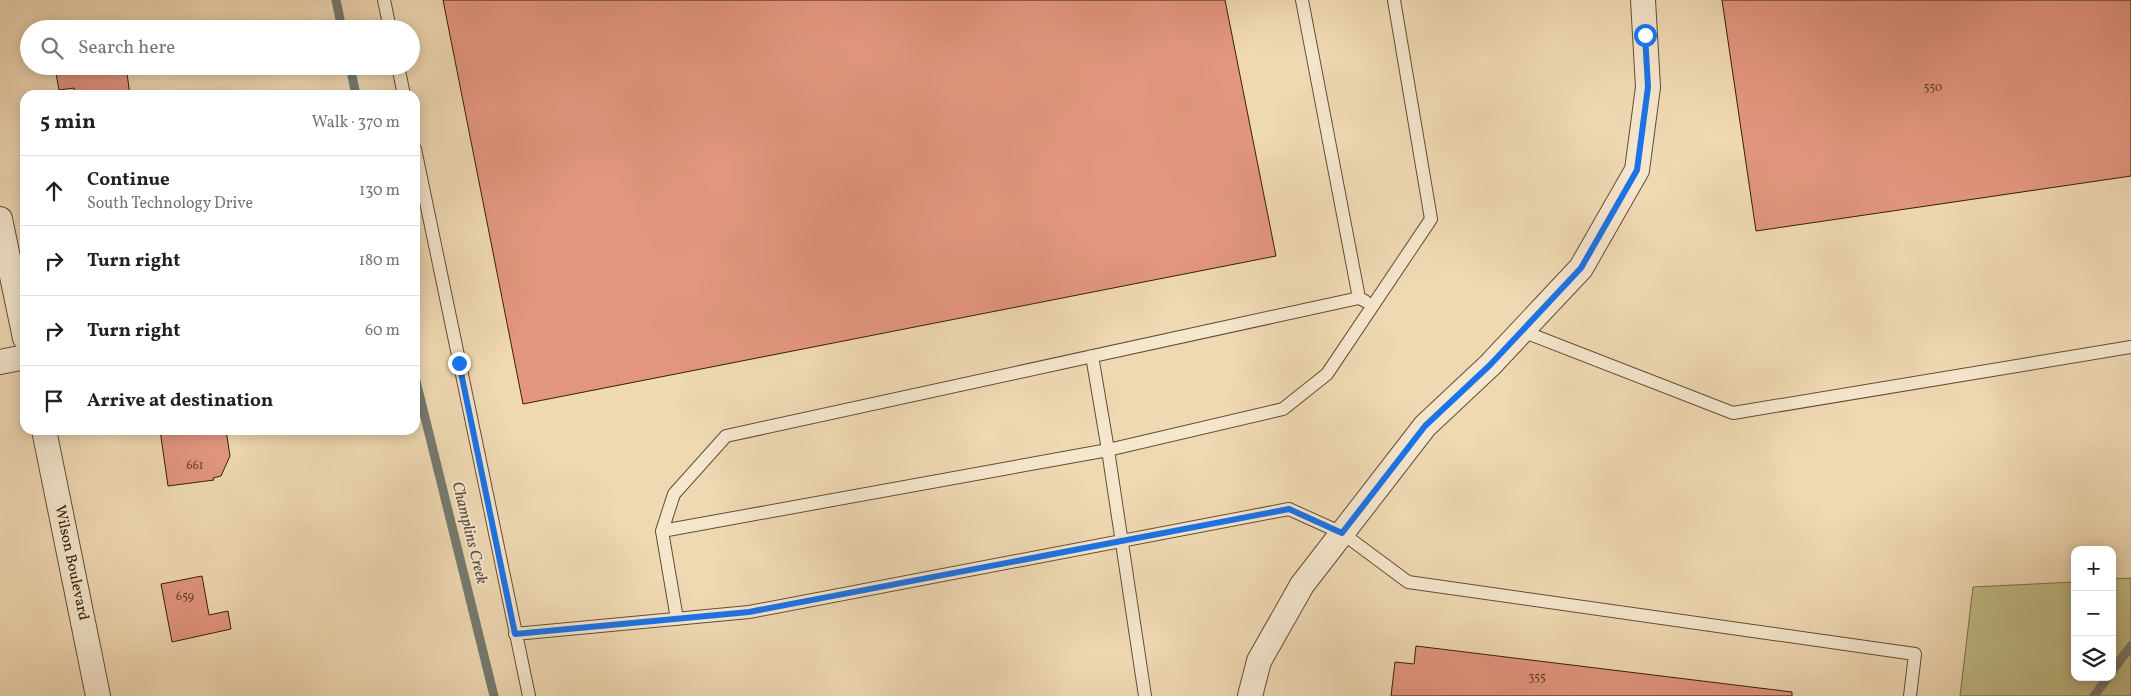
<!DOCTYPE html>
<meta charset="utf-8">
<style>
:root{--surface:#fff;--page:#f2f2f2;--text:#202124;--muted:#757577;--line:#e0e0e0}
body{margin:0;font-family:Vollkorn,serif;background:var(--page);color:var(--text)}
.controls{position:absolute;right:15px;bottom:15px;display:grid;overflow:hidden;border-radius:10px;box-shadow:0 2px 12px #0003}
.controls button{width:45px;height:45px;display:grid;place-items:center;padding:0;border:0;border-bottom:1px solid var(--line);background:var(--surface);color:var(--text);font:25px sans-serif}
.stop{position:absolute;width:15px;height:15px;margin:-11px;border:4px solid #1a73e8;border-radius:50%;background:#fff}
.stop.end{background:#1a73e8;border-color:#fff;box-shadow:0 1px 5px #0008}
.list{margin:0;padding:0;list-style:none}
h2{display:flex;justify-content:space-between;align-items:center;height:65px;margin:0;padding:0 20px;font-size:21px}
h2 small{font-size:16px;font-weight:400;color:var(--muted)}
.list li{display:grid;grid-template-columns:32px 1fr auto;gap:15px;align-items:center;box-sizing:border-box;height:70px;padding:0 20px;border-top:1px solid var(--line)}
.list b{display:block;font-size:19px;white-space:nowrap}
.list p{margin:0;font-size:16px;white-space:nowrap;color:var(--muted)}
.list em{font-size:16px;font-style:normal;color:var(--muted)}
.icon{flex:none;width:28px;height:28px;fill:none;stroke:currentColor;stroke-width:2;stroke-linecap:round;stroke-linejoin:round}
.map{position:relative;flex:none;width:2131px;height:696px;overflow:hidden}
.search{position:absolute;background:var(--surface);box-shadow:0 2px 12px #0003;left:20px;top:20px;width:400px;height:55px;display:flex;align-items:center;gap:12px;box-sizing:border-box;padding:0 18px;border-radius:28px;color:var(--muted);font-size:19px}
.panel{position:absolute;background:var(--surface);box-shadow:0 2px 12px #0003;left:20px;top:90px;width:400px;height:345px;border-radius:15px}
.map>svg:first-child{display:block}
.green{fill:#c1bc87;stroke:#7c6e47}
.lines{fill:none;stroke-linecap:round;stroke-linejoin:round}
.stream{stroke:#757b71;stroke-width:9}
.building{fill:#e3967f;stroke:#362007}
.lane-casing{stroke:#644e32;stroke-width:14}
.street-casing{stroke:#644e32;stroke-width:26}
.lane{stroke:#f5e6ce;stroke-width:12}
.street{stroke:#f5e6ce;stroke-width:24}
.route{stroke:#1a73e8;stroke-width:6}
.labels{text-anchor:middle;dominant-baseline:central;stroke-width:4;stroke-linejoin:round;paint-order:stroke}
.number-label{font-size:12px;fill:#613e25}
.street-label{font-size:15px;fill:#362007;stroke:#f5e6ce}
.water-label{font-size:16px;font-style:italic;fill:#564d3c;stroke:#f5e6ce}
</style>
<div class="map">
<svg width="2131" height="696" viewBox="0 0 2131 696">
<rect width="100%" height="100%" fill="#efd9b3"/>
<filter id="stains"><feTurbulence type="fractalNoise" baseFrequency=".004" numOctaves="4"/><feColorMatrix values="0 0 0 0 .2 0 0 0 0 .09 0 0 0 0 .02 0 0 0 .5 -.17"/></filter>
<radialGradient id="worn" r=".72"><stop offset=".6" stop-color="#630" stop-opacity="0"/><stop offset="1" stop-color="#630" stop-opacity=".3"/></radialGradient>
<path class="green" d="M2131,578V696H1960L1973,587L2075,582V677H2112V579Z"/>
<g class="lines">
<path class="stream" d="M336,0L342,29
M350,66L356,95
M415,377L494,696
M2112,671L2131,646
M2094,696L2108,677"/>
</g>
<path class="building" d="M443,0H1225L1276,256L523,404Z
M1722,0H2131V176L1756,231Z
M66,66H126L130,95H75L74,88L59,90L55,68Z
M160,430H226L230,456L221,476L213,478L214,480L168,486Z
M202,576L209,615L228,611L231,629L172,642L161,584Z
M1416,646L1792,692V696H1391L1395,662L1414,664Z"/>
<g class="lines">
<g class="lane-casing">
<path id="lane" d="M384,0L390,29
M1302,0L1359,298L1365,301
M398,66L404,95
M415,149L529,696
M1522,331L1733,413L2131,347
M662,531L674,494L726,436L1359,298
M677,619L662,531L1108,450L1092,356
M515,634L749,612L1289,509L1342,533L1408,582L1915,654L1910,696
M1145,696L1108,450L1283,409L1327,374L1431,219L1394,0"/>
</g>
<g class="street-casing">
<path id="street" d="M0,219L25,338
M0,362L25,357
M44,430L98,696
M1250,696L1259,661L1302,585L1425,426L1490,365L1581,268L1637,170L1648,87L1643,0"/>
</g>
<use href="#lane" class="lane"/>
<use href="#street" class="street"/>
</g>
<g class="lines">
<path class="route" d="M459,363L515,634L749,612L1289,509L1342,533L1425,426L1490,365L1581,268L1637,170L1648,87L1645,35"/>
</g>
<g class="labels">
<g class="number-label">
<text x="1933" y="88">550</text>
<text x="195" y="466">661</text>
<text x="185" y="597">659</text>
<text x="1537" y="678">355</text>
</g>
<g class="street-label">
<text transform="translate(71 563) rotate(78)">Wilson Boulevard</text>
</g>
<g class="water-label">
<text transform="translate(469 533) rotate(76)">Champlins Creek</text>
</g>
</g>
<rect width="100%" height="100%" filter="url(#stains)"/>
<rect width="100%" height="100%" fill="url(#worn)"/>
</svg>
<div class="controls">
<button>+</button>
<button>−</button>
<button><svg class="icon" aria-label="layers" viewBox="0 0 24 24"><path d="M12 4l9 5-9 5-9-5zM3 14l9 5 9-5"/></svg></button>
</div>
<div class="stop" style="left:1645px;top:35px"></div>
<div class="stop end" style="left:459px;top:363px"></div>
<div class="search"><svg class="icon" aria-label="search" viewBox="0 0 24 24"><circle cx="10" cy="10" r="6"/><path d="M15 15l6 6"/></svg>Search here</div>
<section class="panel">
<h2>5 min<small>Walk · 370 m</small></h2>
<ul class="list">
<li><svg class="icon" aria-label="ahead" viewBox="0 0 24 24"><path d="M12 20V5M6 11l6-6 6 6"/></svg><div><b>Continue</b><p>South Technology Drive</p></div><em>130 m</em></li>
<li><svg class="icon" aria-label="right" viewBox="0 0 24 24"><path d="M7 20v-9h11M14 6l5 5-5 5"/></svg><div><b>Turn right</b></div><em>180 m</em></li>
<li><svg class="icon" aria-label="right" viewBox="0 0 24 24"><path d="M7 20v-9h11M14 6l5 5-5 5"/></svg><div><b>Turn right</b></div><em>60 m</em></li>
<li><svg class="icon" aria-label="arrive" viewBox="0 0 24 24"><path d="M6 21V4h12l-3 4 3 4H6"/></svg><div><b>Arrive at destination</b></div></li>
</ul>
</section>
</div>
